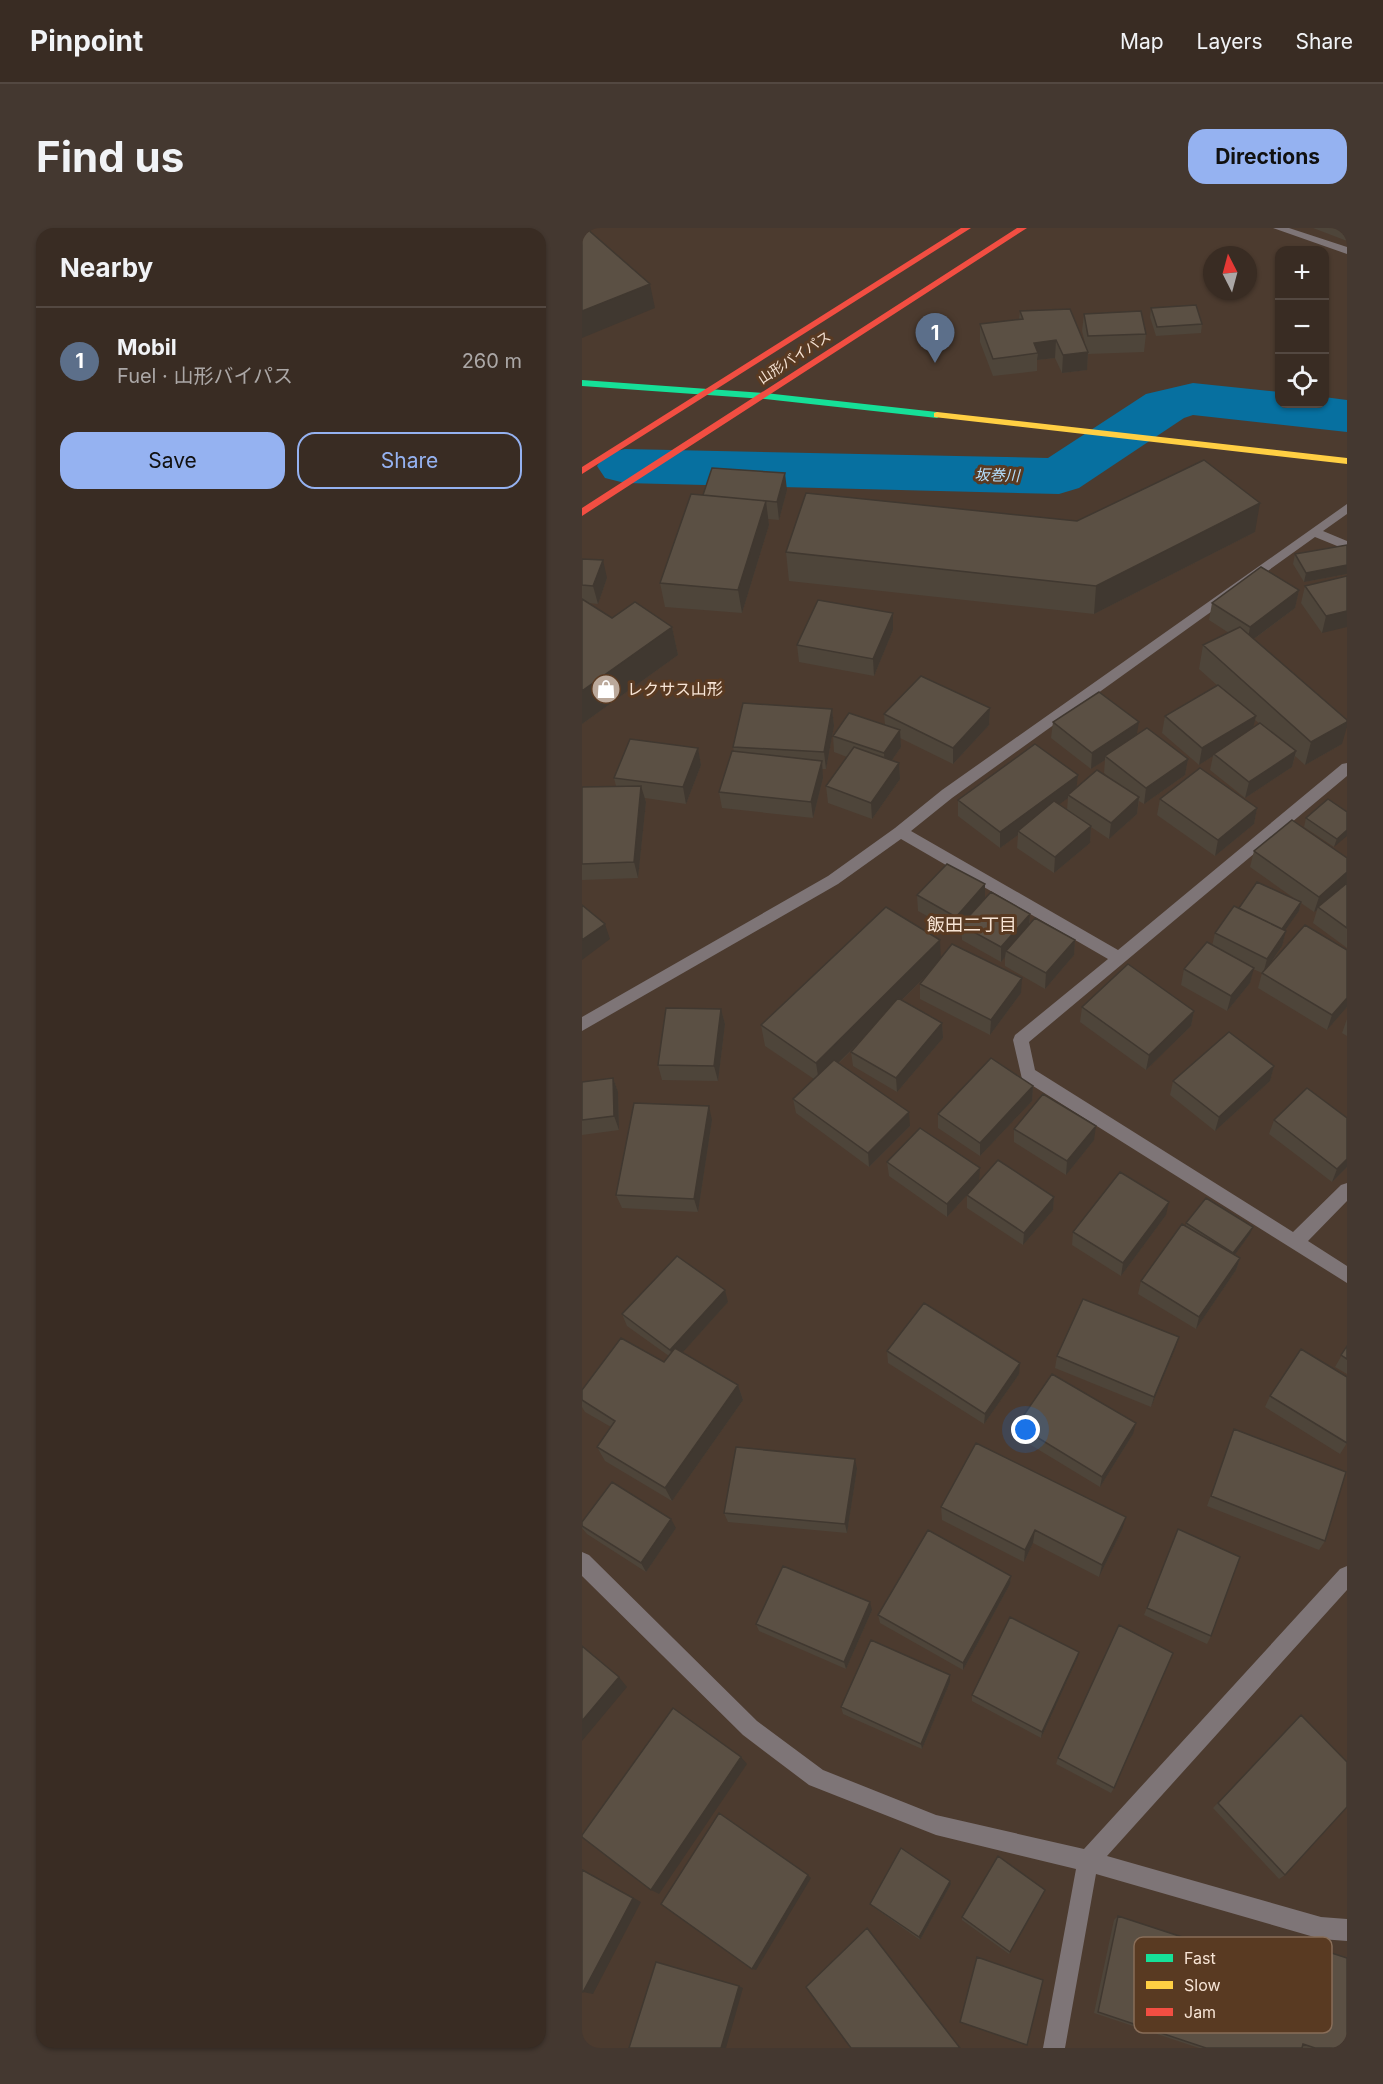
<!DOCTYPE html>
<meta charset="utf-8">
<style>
:root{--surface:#392c23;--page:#443830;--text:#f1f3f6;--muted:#aba7a6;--line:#534841;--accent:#95b2f1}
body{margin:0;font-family:Inter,"Noto Sans JP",sans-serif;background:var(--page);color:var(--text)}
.controls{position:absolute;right:18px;top:18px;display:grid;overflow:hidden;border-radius:12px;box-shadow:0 2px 4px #0004}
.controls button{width:54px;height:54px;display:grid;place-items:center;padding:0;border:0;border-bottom:2px solid var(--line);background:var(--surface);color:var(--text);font:30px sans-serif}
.compass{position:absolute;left:621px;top:18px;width:54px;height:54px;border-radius:50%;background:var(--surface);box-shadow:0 2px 4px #0004;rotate:354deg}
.you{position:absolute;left:444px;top:1202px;width:21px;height:21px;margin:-15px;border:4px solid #fff;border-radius:50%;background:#1a73e8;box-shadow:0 0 0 9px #1a73e833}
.badge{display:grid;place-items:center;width:39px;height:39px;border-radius:50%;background:var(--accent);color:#fff;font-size:20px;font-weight:700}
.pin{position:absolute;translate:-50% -50px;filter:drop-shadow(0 2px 3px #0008)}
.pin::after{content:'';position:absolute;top:32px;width:21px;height:18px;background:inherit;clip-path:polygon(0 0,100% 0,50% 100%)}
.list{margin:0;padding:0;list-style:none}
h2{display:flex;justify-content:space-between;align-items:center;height:78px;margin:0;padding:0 24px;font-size:26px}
h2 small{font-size:20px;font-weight:400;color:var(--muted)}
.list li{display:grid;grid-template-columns:39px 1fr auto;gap:18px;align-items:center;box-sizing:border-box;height:108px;padding:0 24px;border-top:2px solid var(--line)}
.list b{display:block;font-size:22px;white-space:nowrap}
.list p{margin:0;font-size:20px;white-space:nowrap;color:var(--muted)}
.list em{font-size:20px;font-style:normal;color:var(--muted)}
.actions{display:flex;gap:12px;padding:18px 24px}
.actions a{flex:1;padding:14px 0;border:2px solid var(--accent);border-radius:18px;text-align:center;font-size:21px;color:var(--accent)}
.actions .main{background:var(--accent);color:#111}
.icon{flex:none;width:33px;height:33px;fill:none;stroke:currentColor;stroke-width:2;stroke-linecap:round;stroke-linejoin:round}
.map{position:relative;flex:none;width:765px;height:1820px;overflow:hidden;border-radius:18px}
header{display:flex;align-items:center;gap:36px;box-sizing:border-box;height:84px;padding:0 30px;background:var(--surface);border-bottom:2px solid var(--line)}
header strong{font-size:28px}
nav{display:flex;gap:33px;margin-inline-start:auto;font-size:21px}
.intro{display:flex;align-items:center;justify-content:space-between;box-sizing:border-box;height:144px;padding:0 36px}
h1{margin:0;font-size:42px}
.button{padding:15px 27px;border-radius:18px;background:var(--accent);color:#111;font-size:21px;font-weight:700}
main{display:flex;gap:36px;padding:0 36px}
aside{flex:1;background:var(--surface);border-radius:18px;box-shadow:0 2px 4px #0004}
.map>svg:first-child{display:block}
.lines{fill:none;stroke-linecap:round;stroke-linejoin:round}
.river{fill:#0770a0;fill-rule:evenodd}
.lane{fill:#7e7577;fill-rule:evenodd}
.fast{fill:#16e098;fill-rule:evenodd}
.slow{fill:#ffcf43;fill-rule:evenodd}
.jam{fill:#f24e42;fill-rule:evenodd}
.wall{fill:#4e453a;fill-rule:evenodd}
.shaded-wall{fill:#403830}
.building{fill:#5b5044;stroke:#403830;stroke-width:1.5}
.labels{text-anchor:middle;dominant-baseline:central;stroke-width:6;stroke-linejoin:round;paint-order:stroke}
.far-street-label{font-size:14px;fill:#f7e4d5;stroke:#593a22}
.far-water-label{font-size:15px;font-style:italic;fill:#b6e0fe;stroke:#593a22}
.poi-label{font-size:16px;fill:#f7e4d5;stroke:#593a22;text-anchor:start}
.neighbourhood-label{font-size:18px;fill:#f7e4d5;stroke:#593a22}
.key{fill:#593a22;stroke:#886d58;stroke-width:1.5}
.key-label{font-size:16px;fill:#f7e4d5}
</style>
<header>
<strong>Pinpoint</strong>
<nav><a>Map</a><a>Layers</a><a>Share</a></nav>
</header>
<div class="intro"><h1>Find us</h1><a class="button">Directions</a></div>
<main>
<aside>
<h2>Nearby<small></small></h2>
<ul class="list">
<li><span class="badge" style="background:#5c6f8a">1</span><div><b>Mobil</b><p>Fuel · 山形バイパス</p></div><em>260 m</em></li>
</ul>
<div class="actions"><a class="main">Save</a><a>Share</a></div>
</aside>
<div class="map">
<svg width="765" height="1820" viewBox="0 0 765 1820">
<rect width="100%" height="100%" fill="#4c3b2f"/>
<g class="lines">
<path class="river" d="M611,155L698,164V176H742V169L765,172V204L611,187L602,190L497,260L477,266L43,255L23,250L15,238L23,226L43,221L466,230L564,166Z"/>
<path class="lane" d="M691,0H707L765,19V26Z
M765,276V286L741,303L765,313V322L733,309L370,570L329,603L536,722L760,536L765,535V548L447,814L453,842L711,1004L759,957L765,955V973L726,1013L765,1038V1055L440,851L431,812L433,807L526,731L319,611L256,656L0,803V789L246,648L313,600L360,562Z
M0,1324L7,1327L175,1493L241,1542L354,1587L502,1621L758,1341L765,1338V1362L525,1628L739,1689L765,1691V1713L739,1711L514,1646L483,1820H461L494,1641L354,1607L227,1557L161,1507L0,1348Z"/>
<path class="fast" d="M0,152L183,165L355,184L360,187L355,190L183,171L0,158Z"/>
<path class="slow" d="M355,184L765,230V236L352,189V185Z"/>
<path class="jam" d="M379,0H389L0,246V239Z
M435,0H445L0,288V280Z"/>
</g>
<path class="wall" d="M731,0H765V13Z
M569,80L620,96L619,105L574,108L568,89Z
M438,83L503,115L500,103L502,86L564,106L562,124L506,126L505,142L480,145L473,130L455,132V143L411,148L398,114V96L437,91Z
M205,262L197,292L186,291L187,297L160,385L83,379L78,355L121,267Z
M495,293L673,304L512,386L207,353L204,324Z
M765,317V346L722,354L711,336L713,326Z
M0,331L25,350L16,376L6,375L30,390L90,399L96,427L0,496Z
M765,348L740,405L719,375L723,358Z
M717,362L713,380L672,411L760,516L723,537L713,528L710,539L663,570L628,542L631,528L617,537L580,505L583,488L636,458L617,441L621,417L647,405L627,392L630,375ZM673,492L678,496L671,500Z
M311,402L292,448L217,434L215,417Z
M408,480L407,497L371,536L318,510L319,519L310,532L317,535L318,551L290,591L246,575L244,558L265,529L252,524L251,508L303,497L302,486Z
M250,481L252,498L244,541H240L241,550L231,590L140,580L137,564L152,524L151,519Z
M471,494L555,507L606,531L603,547L562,576L557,573L555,586L527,611L509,599L508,615L472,645L435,620L436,607L418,620L376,588V572L496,547L494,560L534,555L522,545L523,532L509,541L469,510ZM486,570L485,582L477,576Z
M116,520L119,537L104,576L63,570L64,574L56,650L0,652V559L34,558L32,550Z
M578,571L675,580L672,596L633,628L575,587Z
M765,584L752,619L722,599L724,590Z
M672,623L765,630V720L731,695L735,682L732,684L719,675L717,683L703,702L704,703L700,718L687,738L765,722V779L745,802L676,760L680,745L671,741L668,755L645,783L599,757L602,741L630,718L633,705L657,680L716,673L668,639Z
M403,656V671L448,686V696L493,712L492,727L463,761L423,738V729L419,734L380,712L379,698L374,704L336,683L335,667Z
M359,730L439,765L408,807L338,771V756L344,748L320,772L360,795L361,810L315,864L271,838L269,824L280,812L257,835L328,898L287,939L214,885L211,871L232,851L183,818L179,797Z
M500,779L612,783L609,798L564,842L498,794Z
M139,781L143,796L136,853L80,852L76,837Z
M765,791V808L760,805Z
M692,838L688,853L633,903L588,867L591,853Z
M31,850L36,864L37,902L0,907V854Z
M451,858L450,873L398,928L356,900V886Z
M130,892L116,984L40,980L34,967Z
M692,892L765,939L750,954L687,906Z
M432,901L512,912L484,947L432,914Z
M305,934L397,954L365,989L307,948Z
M385,967L472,969L471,982L441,1017L385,980Z
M584,987L539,1048L490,1017L491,1004Z
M604,995L668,1006L653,1026L658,1030L654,1042L614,1101L556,1066L559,1053L604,998Z
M146,1074L100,1125L156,1157L161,1172L90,1273L23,1233L15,1219L29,1199L3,1184L0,1179V1162L82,1134L87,1128L45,1098L40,1086Z
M765,1118V1146L753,1139Z
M593,1121L569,1179L473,1140L475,1128Z
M305,1123L437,1146L402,1196L306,1135Z
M688,1168L765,1215L758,1226L683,1179Z
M435,1197L551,1206L518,1259L434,1208Z
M652,1201L743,1313L737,1322L625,1278Z
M275,1241L265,1305L146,1294L142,1285Z
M359,1279L540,1302L517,1349L451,1315L442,1334L360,1292Z
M0,1294L94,1300L64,1344L5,1306L0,1300Z
M596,1301L629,1408L625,1416L562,1387Z
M429,1348L428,1356L381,1442L298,1395L296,1387Z
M290,1382L264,1441L177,1403L174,1396Z
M495,1431L459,1510L390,1473V1467Z
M368,1447V1454L340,1521L261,1486L259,1479Z
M719,1487L703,1647L697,1651L631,1580Z
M476,1530L532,1560L529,1565L474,1536Z
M368,1653L369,1656L338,1712L290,1678L288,1676Z
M463,1662L427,1726L380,1692V1689Z
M536,1688L690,1738L695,1713L703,1710L765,1820H617L512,1785L532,1692Z"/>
<path class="shaded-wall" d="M68,56L73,80L0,110V83Z
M474,112L473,130L455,132L456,125L452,115Z
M506,124L505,142L480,145L481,127Z
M203,245L205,262L197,292L195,274Z
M184,273L187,297L160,385L156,362Z
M678,275L673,304L512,386L514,358Z
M21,332L25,350L16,376L11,358Z
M765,337V346L722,354L724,345Z
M717,362L713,380L665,416L668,399Z
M765,383V399L740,405L744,388Z
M311,385V402L292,448L291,431Z
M90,399L96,427L0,496V463Z
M408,480L407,497L371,536V520Z
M250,481L252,498L244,541L242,524Z
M674,488L670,505L632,526L631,528L617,537L620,520Z
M557,494L554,511L523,528V532L509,541L510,525Z
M765,494V499L760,516L723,537L729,514Z
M318,502L319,519L303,542L302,525Z
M116,520L119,537L104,576L101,559Z
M714,523L710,539L663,570L667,554Z
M606,531L603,547L562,576L564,560Z
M240,533L241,550L231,590L229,574Z
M317,535L318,551L290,591L289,575Z
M496,547L494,564L486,567V570L438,605L436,603V607L418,620V604Z
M59,558L64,574L56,650L52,634Z
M557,569L555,586L527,611L529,595Z
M675,580L672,596L633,628L636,612Z
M509,598L508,615L472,645L473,629Z
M765,602V608L752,619L755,611Z
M765,644V656L736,679L735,682L732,684L737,669Z
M403,656V672L379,697V698L374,704V689Z
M719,674L717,683L697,711L699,702Z
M448,686L447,701L424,723L423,729L419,734V719Z
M23,696L28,711L0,732V712Z
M704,703L700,718L681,746L685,731Z
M358,712L359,733L237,854L234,835Z
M493,712L492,727L463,761L464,745Z
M672,740L668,755L645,783L649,768Z
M440,750L439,765L408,807L409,792Z
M765,770V779L745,802L750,787Z
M139,781L143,796L136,853L132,838Z
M612,783L609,798L564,842L567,827Z
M360,795L361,810L315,864L314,850Z
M692,838L688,853L633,903L637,889Z
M31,850L36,864L37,902L32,888Z
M451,858L450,873L398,928V915Z
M127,878L130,892L116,984L112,971Z
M327,884L328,898L287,939L286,925Z
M514,898L512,912L484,947L485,933Z
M765,931V939L750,954L755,941Z
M398,940L397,954L365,989V976Z
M472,969L471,982L441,1017L442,1005Z
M587,974L584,987L539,1048L541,1035Z
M671,999L668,1006L649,1032L651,1025Z
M658,1030L654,1042L614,1101L617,1089Z
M143,1062L146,1074L93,1133L88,1122Z
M597,1109L593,1121L569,1179L572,1169Z
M438,1135L437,1146L402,1196L403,1186Z
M156,1157L161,1172L90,1273L83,1260Z
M554,1195L551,1206L518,1259L520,1249Z
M273,1231L275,1241L265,1305L263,1296Z
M544,1289L540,1302L517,1349L520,1337Z
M89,1291L94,1300L64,1344L59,1335Z
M453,1302L451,1315L442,1334L443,1322Z
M429,1348L428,1356L381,1442V1435Z
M288,1374L290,1382L264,1441L262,1434Z
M497,1424L495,1431L459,1510L460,1504Z
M368,1447V1454L340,1521L339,1516Z
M37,1449L45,1459L0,1513V1493Z
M159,1529L165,1536L77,1666L69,1662Z
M0,1641L59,1674L11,1766L1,1764Z
M226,1647L229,1650L174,1742L170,1741Z
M368,1653L369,1656L338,1712L337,1709Z
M157,1758L161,1760L144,1820H139Z"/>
<path class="building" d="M0,0H4L68,56L0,83Z
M614,77L620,96L575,99L569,80Z
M488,81L506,124L481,127L474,112L452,115L456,125L411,131L398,96L441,91L438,83Z
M559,83L564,106L506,108L502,86Z
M622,232L678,275L514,358L204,324L224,265L495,293Z
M130,240L203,245L195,274L121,267Z
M109,266L184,273L156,362L78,355Z
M765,317V337L724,345L713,326Z
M0,331L21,332L11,358L0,357Z
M679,339L717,362L668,399L630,375Z
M765,348V383L744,388L723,358Z
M0,371L30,390L53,374L90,399L0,463Z
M236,372L311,385L291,431L215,417Z
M658,399L765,492V494L729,514L621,417Z
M339,448L408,480L371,520L302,486Z
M636,457L674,488L620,520L583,488Z
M517,464L557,494L510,525L471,494Z
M161,475L250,481L242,524L151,519Z
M267,485L318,502L302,525L251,508Z
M678,495L714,523L667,554L632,526Z
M565,500L606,531L564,560L523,528Z
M48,511L116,520L101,559L32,550Z
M453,516L496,547L418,604L376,572Z
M272,519L317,535L289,575L244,558Z
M150,523L240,533L229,574L137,564Z
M618,540L675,580L636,612L578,571Z
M515,542L557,569L529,595L486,567Z
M59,558L52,634L0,636V559Z
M746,571L765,584V602L755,611L724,590Z
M472,573L509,598L473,629L436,603Z
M710,592L765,630V644L737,669L672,623Z
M365,636L403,656L374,689L335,667Z
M675,654L719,674L700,701L657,680Z
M765,655V700L736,679Z
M409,664L448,686L419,719L379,697Z
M0,677L23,696L0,712Z
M652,678L704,703L685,731L633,705Z
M304,679L358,712L234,835L179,797Z
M453,690L493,712L464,745L424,723Z
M723,697L765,722V770L750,787L680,745Z
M625,714L672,740L649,768L602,741Z
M370,716L440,750L409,792L338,756Z
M546,736L612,783L567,827L500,779Z
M316,770L360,795L314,850L269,824Z
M84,780L139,781L132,838L76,837Z
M647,804L692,838L637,889L591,853Z
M409,830L451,858L398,915L356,886Z
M252,832L327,884L286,925L211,871Z
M31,850L32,888L0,892V854Z
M725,860L765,890V931L755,941L692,892Z
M461,866L514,898L485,933L432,901Z
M52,875L127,878L112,971L34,967Z
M338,900L398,940L365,976L305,934Z
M416,932L472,969L442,1005L385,967Z
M538,944L587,974L541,1035L491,1004Z
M624,970L671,999L651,1025L604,995Z
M600,996L658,1030L617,1089L559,1053Z
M95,1028L143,1062L88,1122L40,1086Z
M501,1071L597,1109L572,1169L475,1128Z
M342,1075L438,1135L403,1186L305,1123Z
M39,1110L82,1134L93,1120L156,1157L83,1260L15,1219L33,1193L0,1172V1162Z
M765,1118V1131L759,1127Z
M719,1121L765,1149V1215L688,1168Z
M470,1146L554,1195L520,1249L435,1197Z
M652,1201L764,1244L743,1313L629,1268Z
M394,1215L544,1289L520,1337L453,1302L443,1322L359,1279Z
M154,1219L273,1231L263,1296L142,1285Z
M30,1254L89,1291L59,1335L0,1298V1294Z
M596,1301L658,1329L629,1408L565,1380Z
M346,1302L429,1348L381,1435L296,1387Z
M201,1338L288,1374L262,1434L174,1396Z
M428,1389L497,1424L460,1504L390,1467Z
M537,1397L591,1425L532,1560L476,1530Z
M289,1412L368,1447L339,1516L259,1479Z
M0,1418L37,1449L0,1493Z
M91,1480L159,1529L69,1662L0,1609V1607Z
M719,1487L765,1534V1579L703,1647L636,1575Z
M137,1585L226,1647L170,1741L79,1676Z
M319,1620L368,1653L337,1709L288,1676Z
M416,1628L463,1662L428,1724L380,1689Z
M0,1642L51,1670L1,1764H0Z
M536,1688L698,1741L703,1710L765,1730V1820H733L721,1816L720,1820H624L516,1784Z
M285,1700L378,1820H269L224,1759Z
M395,1729L461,1752L445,1817L378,1794Z
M74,1734L157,1758L139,1820H47Z"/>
<defs>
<g id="shop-disc" transform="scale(1.5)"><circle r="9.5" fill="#bba99b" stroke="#593a22"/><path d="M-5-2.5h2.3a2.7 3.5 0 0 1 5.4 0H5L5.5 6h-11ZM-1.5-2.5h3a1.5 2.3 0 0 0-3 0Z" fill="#fff"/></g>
</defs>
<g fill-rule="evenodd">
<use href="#shop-disc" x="24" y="461"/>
</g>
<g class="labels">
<g class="far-street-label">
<text transform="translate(212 129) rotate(-33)">山形バイパス</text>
</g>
<g class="far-water-label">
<text transform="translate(415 247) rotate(1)">坂巻川</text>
</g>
<g class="poi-label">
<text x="45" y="461">レクサス山形</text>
</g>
<g class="neighbourhood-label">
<text x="390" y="696">飯田二丁目</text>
</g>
</g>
<rect x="552" y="1709" width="198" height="96" rx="9" class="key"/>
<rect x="564" y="1726" width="27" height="8" fill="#16e098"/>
<rect x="564" y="1753" width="27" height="8" fill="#ffcf43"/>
<rect x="564" y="1780" width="27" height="8" fill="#f24e42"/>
<g class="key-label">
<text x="602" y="1736">Fast</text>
<text x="602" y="1763">Slow</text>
<text x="602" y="1790">Jam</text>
</g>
</svg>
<div class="controls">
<button>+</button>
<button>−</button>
<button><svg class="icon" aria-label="locate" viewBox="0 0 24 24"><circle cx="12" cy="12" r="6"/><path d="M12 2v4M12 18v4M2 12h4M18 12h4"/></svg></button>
</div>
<svg class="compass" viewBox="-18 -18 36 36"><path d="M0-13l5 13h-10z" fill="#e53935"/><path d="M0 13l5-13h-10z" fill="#aba7a6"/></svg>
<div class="you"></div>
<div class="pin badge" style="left:353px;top:135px;background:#5c6f8a">1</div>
</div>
</main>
